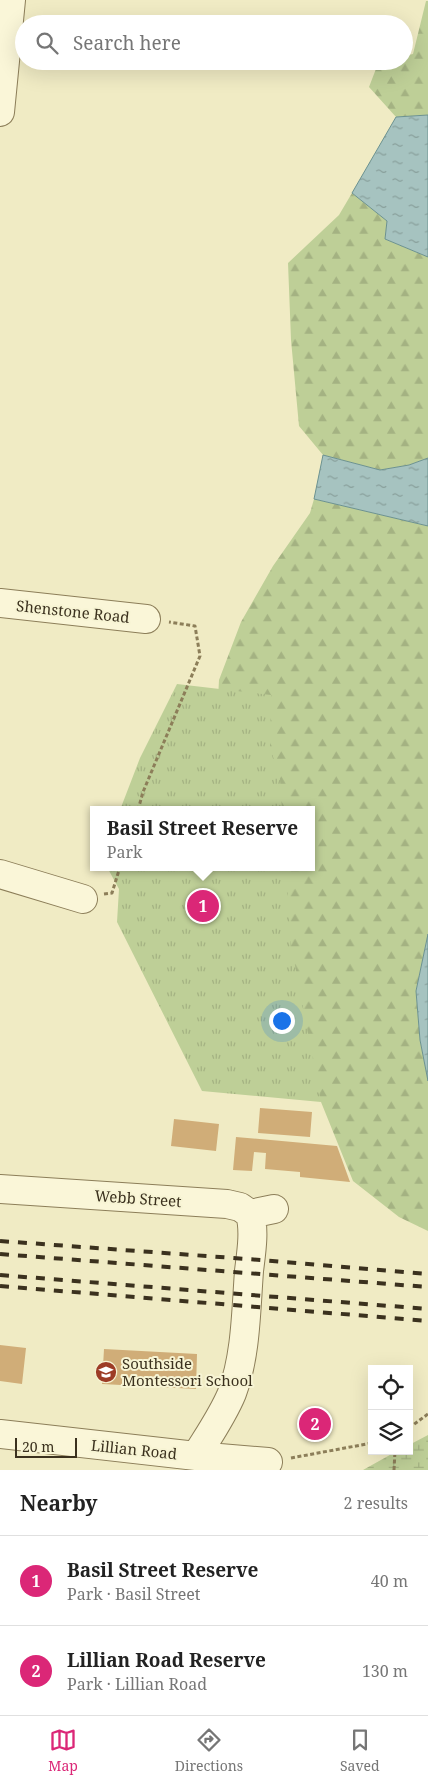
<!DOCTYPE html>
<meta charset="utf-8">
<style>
:root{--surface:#fff;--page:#f6f6f6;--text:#222;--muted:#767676;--line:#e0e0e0;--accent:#db2777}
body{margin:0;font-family:"Noto Serif",serif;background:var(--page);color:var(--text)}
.controls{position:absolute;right:15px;bottom:15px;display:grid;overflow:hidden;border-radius:0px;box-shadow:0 5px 20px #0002}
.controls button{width:45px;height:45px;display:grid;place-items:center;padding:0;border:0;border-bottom:1px solid var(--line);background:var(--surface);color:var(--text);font:25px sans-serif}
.scale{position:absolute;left:15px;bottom:12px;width:62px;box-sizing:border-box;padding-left:5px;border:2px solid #3b311e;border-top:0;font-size:14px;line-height:18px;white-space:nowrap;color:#3b311e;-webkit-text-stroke:4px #f7f4d4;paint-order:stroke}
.you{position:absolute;left:281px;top:1020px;width:18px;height:18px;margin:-12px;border:4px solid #fff;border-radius:50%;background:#1a73e8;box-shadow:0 0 0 8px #1a73e833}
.badge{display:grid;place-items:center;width:32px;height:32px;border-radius:50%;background:var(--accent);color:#fff;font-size:16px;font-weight:700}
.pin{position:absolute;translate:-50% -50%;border:2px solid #fff;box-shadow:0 1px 5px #0006}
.popup{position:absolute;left:90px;top:806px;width:225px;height:65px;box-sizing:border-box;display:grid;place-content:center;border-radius:0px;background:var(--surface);filter:drop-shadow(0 1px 4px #0005);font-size:16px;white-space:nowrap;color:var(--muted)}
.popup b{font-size:19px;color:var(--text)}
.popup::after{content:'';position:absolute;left:50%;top:100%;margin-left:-10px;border:10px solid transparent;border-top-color:var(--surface)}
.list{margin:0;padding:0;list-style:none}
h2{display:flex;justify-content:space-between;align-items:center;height:65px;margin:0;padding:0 20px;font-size:21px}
h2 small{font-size:16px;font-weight:400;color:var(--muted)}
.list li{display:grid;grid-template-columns:32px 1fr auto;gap:15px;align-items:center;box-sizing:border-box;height:90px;padding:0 20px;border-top:1px solid var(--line)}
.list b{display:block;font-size:19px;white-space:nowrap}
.list p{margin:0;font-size:16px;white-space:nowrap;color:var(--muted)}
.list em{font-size:16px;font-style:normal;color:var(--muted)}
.icon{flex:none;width:28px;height:28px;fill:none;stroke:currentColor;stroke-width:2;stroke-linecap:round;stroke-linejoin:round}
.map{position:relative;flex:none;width:428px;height:1470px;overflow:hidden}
.search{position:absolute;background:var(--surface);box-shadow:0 5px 20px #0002;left:15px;right:15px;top:15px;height:55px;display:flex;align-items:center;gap:12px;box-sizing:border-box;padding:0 18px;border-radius:28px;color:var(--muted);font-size:19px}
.sheet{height:245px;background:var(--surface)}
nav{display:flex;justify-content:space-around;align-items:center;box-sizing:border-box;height:70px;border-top:1px solid var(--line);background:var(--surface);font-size:14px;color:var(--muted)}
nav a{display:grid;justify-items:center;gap:2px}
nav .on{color:var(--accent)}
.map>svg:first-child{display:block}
.forest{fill:url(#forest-firs)}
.wetland{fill:url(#wetland-marsh)}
.park{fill:url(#park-tufts)}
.water{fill:url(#water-ripples);stroke:#6c9290}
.building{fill:#d0ad78}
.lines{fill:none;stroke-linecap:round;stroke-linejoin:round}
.minor-casing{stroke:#8c7e59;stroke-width:30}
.path{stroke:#8c7e59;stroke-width:3;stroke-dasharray:4 2.5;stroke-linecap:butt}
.minor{stroke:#faf6d8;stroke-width:28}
.rail{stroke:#3b311e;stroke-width:4;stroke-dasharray:9 9;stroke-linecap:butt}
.labels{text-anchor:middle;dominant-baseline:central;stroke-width:4;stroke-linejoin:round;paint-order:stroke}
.street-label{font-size:15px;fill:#3b311e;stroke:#f7f4d4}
.poi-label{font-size:15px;fill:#3b311e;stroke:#f7f4d4;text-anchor:start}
</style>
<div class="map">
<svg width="428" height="1470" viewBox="0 0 428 1470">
<defs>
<pattern id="forest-firs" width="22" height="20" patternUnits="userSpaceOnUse" patternTransform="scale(1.25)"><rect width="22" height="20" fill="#becf97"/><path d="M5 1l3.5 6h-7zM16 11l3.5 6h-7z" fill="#a4b282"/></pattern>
<pattern id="wetland-marsh" width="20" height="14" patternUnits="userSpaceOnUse" patternTransform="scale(1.25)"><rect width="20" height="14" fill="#becf97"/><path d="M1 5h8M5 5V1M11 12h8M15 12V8" fill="none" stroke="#a4b282"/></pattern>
<pattern id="park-tufts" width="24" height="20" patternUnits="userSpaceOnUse" patternTransform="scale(1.25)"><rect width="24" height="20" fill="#becf97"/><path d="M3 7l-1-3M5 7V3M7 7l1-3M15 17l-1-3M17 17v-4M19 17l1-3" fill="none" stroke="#a4b282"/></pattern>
<pattern id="water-ripples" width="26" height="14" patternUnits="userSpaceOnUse" patternTransform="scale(1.25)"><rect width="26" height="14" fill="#a6c3c0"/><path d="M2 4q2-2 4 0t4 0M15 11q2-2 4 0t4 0" fill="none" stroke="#889f9b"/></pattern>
</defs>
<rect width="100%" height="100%" fill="#f0ebc4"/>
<path class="forest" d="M426,1H428V115L396,117L369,87L379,61H404V56L413,54Z
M352,193L387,221L385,239L428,257V458L409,465L380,470L323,455L299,426L291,340L288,263L339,215Z
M314,499L428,526V934L416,991L420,1040L428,1081V1231L399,1217L353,1181L321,1102L276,1048L257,867H312V810H256L216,736L219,680L241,622L273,566L310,513Z"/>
<path class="wetland" d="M428,1435V1470H363L397,1451H409V1445Z"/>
<path class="park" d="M177,684L271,695L270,747L280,779L282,810H120L140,758Z
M107,867H286L291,944L321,1102L202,1091L117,922L119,889Z"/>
<path class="water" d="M428,115V257L385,239L387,221L352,193L396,117Z
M323,455L380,470L409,465L428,458V526L314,499Z
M428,934V1081L420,1040L416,991Z"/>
<path class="building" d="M260,1108L312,1112L310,1137L258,1133Z
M174,1119L219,1124L216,1151L171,1146Z
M236,1137L337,1146L350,1182L300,1177V1172L265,1169L266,1153L254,1152L252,1171L233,1170Z
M0,1345L26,1348L22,1384L0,1381Z
M104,1349L197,1354L196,1389L102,1384Z"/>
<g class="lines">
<g class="minor-casing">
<path id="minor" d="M0,112L11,0
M0,603L146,619
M0,874L83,899
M0,1189L227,1204L240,1207L250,1214
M250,1214L274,1209
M0,1434L196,1456L268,1462
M196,1456C209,1435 223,1415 232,1393C246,1355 246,1311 249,1271C251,1254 255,1231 250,1214"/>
</g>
<path class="path" d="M138,810L143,792L200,656L195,626L169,622
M104,894L112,893L120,867
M409,1428L428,1414
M291,1458L372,1443
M394,1470L395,1451"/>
<use href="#minor" class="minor"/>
<path class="rail" d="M0,1241L261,1260L428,1274
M0,1254L428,1287
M0,1275L428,1309
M0,1286L428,1321"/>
</g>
<defs>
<g id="school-disc" transform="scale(1.125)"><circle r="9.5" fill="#9d3c26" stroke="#f7f4d4"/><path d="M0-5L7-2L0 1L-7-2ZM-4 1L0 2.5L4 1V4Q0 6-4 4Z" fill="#fff"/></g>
</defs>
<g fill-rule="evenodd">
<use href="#school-disc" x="106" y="1372"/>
</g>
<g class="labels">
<g class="street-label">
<text transform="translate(73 611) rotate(6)">Shenstone Road</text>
<text transform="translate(138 1198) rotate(4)">Webb Street</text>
<text transform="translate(134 1449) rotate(6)">Lillian Road</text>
</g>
<g class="poi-label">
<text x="122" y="1363">Southside<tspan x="122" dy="17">Montessori School</tspan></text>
</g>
</g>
</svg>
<div class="controls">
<button><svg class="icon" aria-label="locate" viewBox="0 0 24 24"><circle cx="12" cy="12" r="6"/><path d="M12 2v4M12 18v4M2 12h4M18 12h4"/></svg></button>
<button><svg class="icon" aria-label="layers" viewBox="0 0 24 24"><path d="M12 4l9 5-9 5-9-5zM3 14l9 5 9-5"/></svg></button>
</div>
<div class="scale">20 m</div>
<div class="you"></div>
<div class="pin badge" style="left:203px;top:906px">1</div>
<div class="popup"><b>Basil Street Reserve</b>Park</div>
<div class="pin badge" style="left:315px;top:1424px">2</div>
<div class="search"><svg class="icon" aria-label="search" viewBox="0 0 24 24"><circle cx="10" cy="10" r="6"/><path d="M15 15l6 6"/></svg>Search here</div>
</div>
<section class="sheet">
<h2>Nearby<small>2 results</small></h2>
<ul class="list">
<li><span class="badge">1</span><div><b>Basil Street Reserve</b><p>Park · Basil Street</p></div><em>40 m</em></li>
<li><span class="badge">2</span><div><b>Lillian Road Reserve</b><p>Park · Lillian Road</p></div><em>130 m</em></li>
</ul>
</section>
<nav>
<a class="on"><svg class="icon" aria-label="map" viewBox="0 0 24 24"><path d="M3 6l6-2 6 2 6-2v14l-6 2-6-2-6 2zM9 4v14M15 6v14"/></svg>Map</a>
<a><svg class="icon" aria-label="directions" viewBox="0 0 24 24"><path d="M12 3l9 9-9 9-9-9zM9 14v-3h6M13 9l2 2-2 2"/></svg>Directions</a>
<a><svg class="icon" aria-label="saved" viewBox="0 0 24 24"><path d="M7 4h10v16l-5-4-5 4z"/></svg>Saved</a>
</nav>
